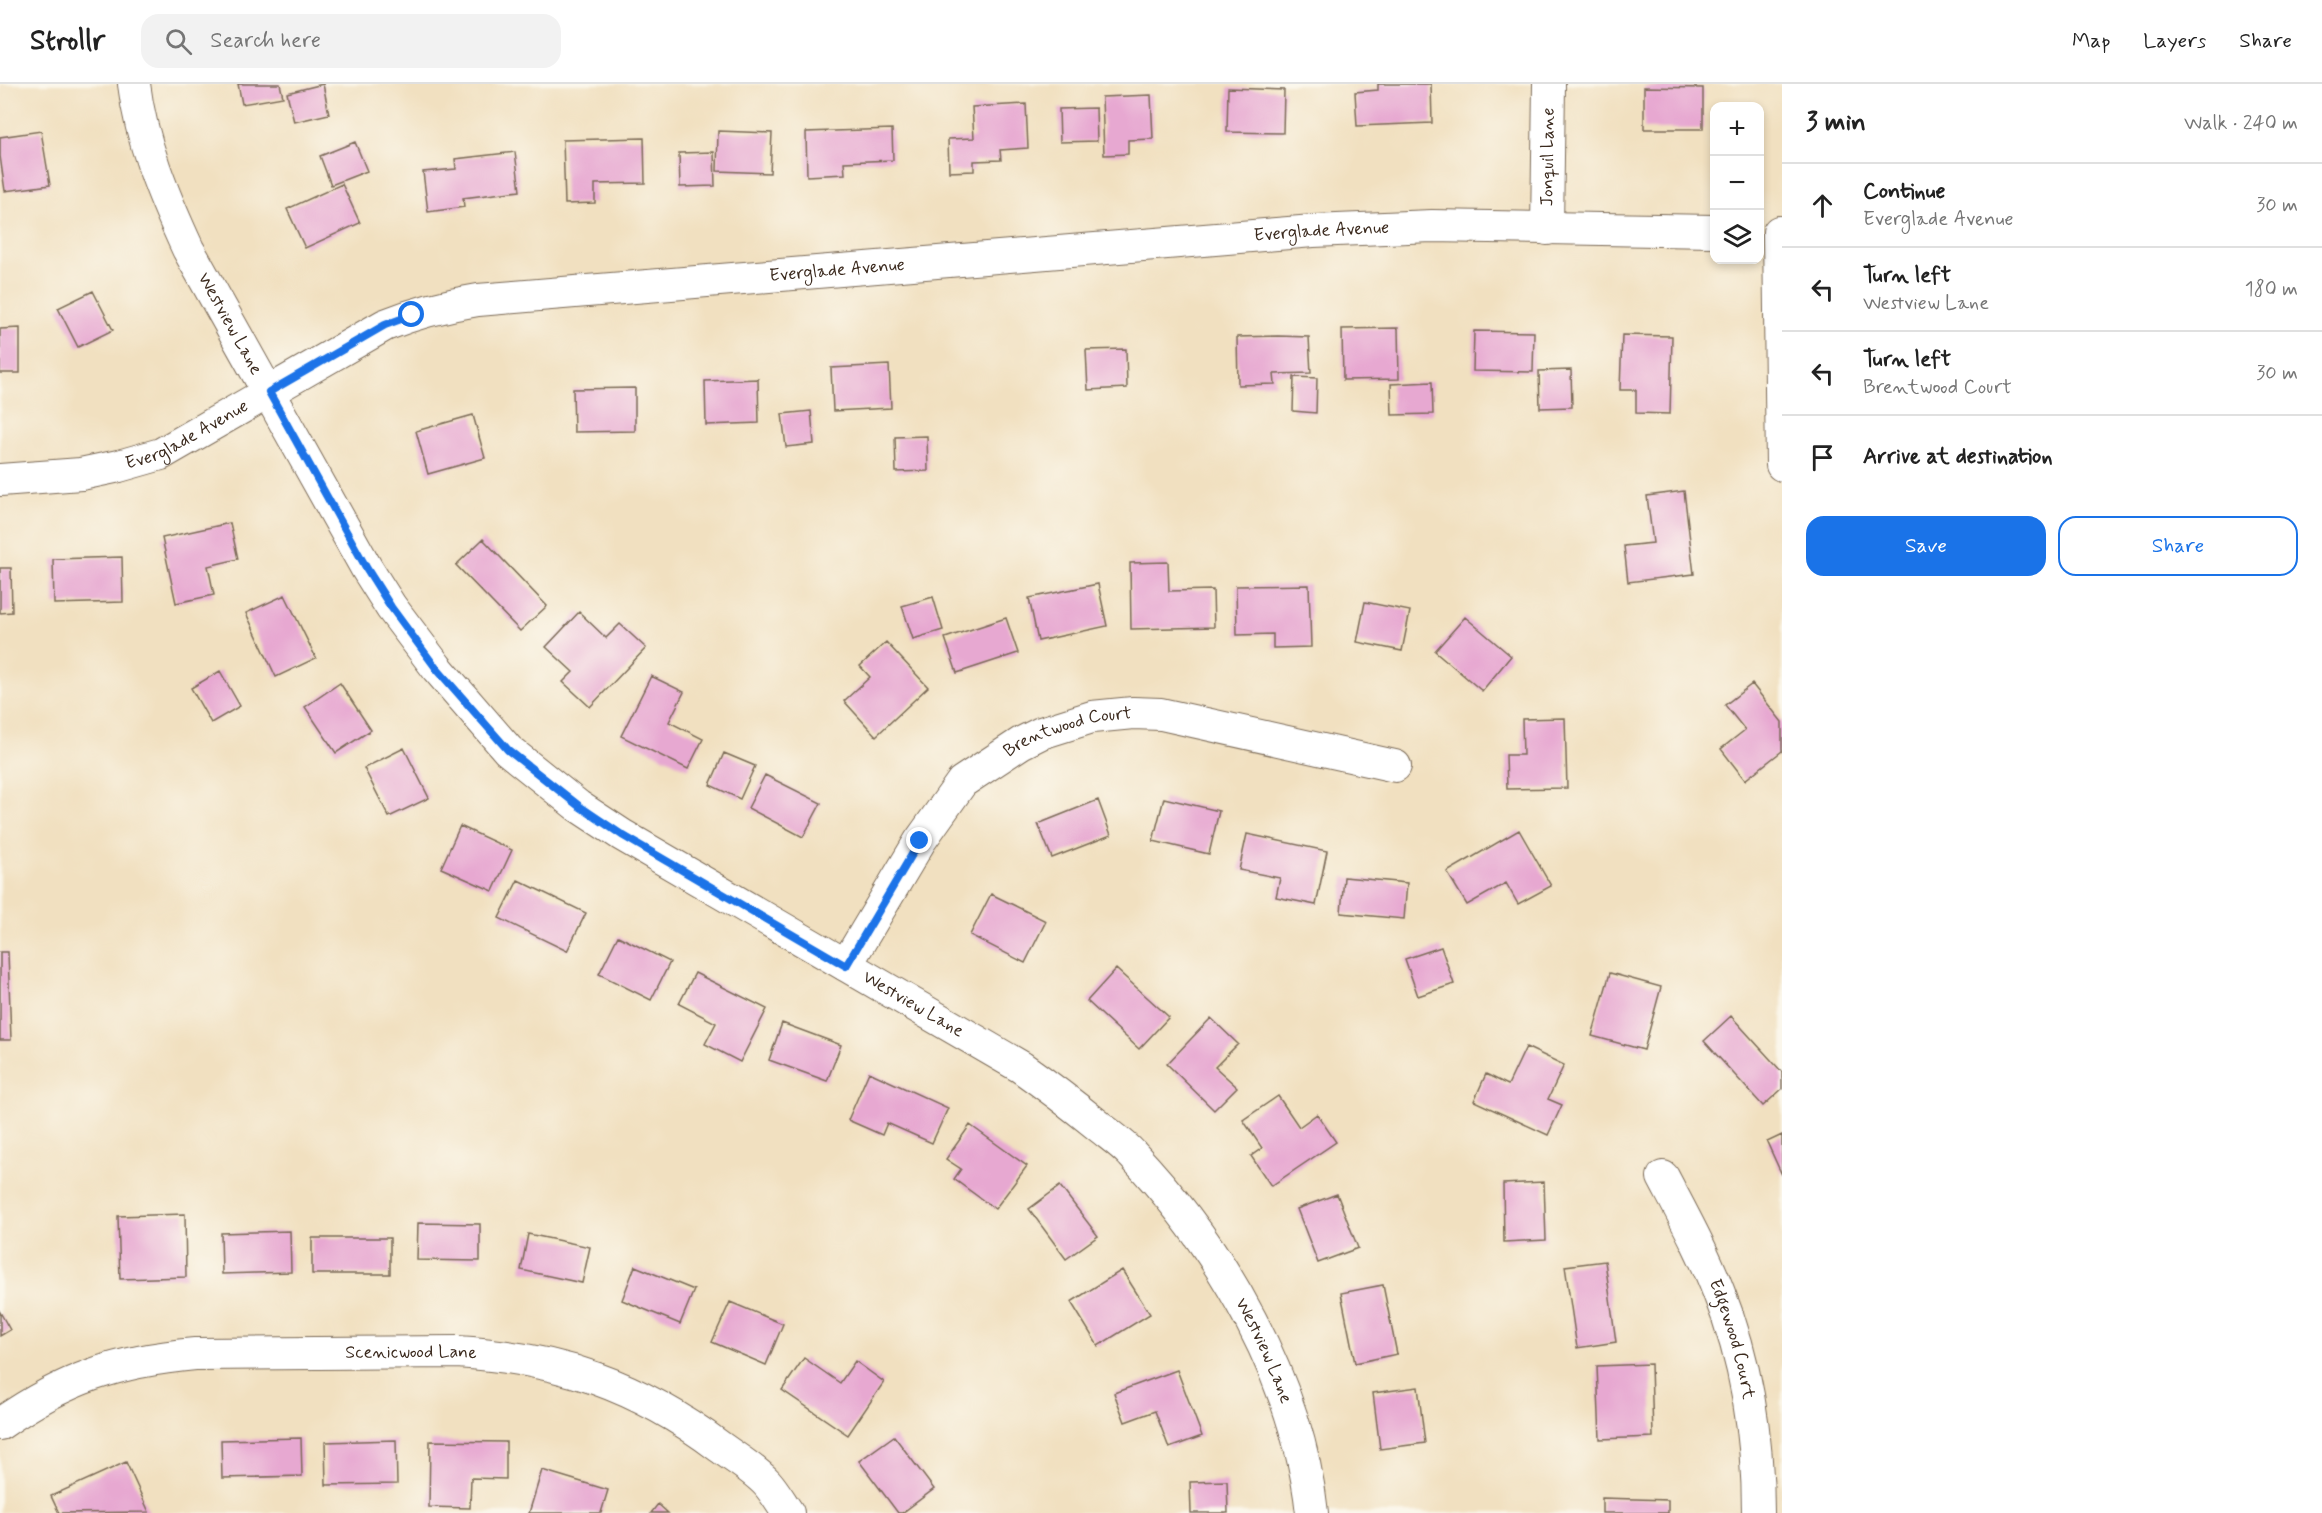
<!DOCTYPE html>
<meta charset="utf-8">
<style>
:root{--surface:#fff;--page:#f2f2f2;--text:#222;--muted:#767676;--line:#e0e0e0;--accent:#1a73e8}
body{margin:0;font-family:Mynerve,sans-serif;background:var(--page);color:var(--text)}
.controls{position:absolute;right:18px;top:18px;display:grid;overflow:hidden;border-radius:12px;box-shadow:0 3px 9px #0003}
.controls button{width:54px;height:54px;display:grid;place-items:center;padding:0;border:0;border-bottom:2px solid var(--line);background:var(--surface);color:var(--text);font:30px sans-serif}
.stop{position:absolute;width:18px;height:18px;margin:-14px;border:4px solid #1a73e8;border-radius:50%;background:#fff}
.stop.end{background:#1a73e8;border-color:#fff;box-shadow:0 2px 6px #0008}
.list{margin:0;padding:0;list-style:none}
h2{display:flex;justify-content:space-between;align-items:center;height:78px;margin:0;padding:0 24px;font-size:26px}
h2 small{font-size:20px;font-weight:400;color:var(--muted)}
.list li{display:grid;grid-template-columns:39px 1fr auto;gap:18px;align-items:center;box-sizing:border-box;height:84px;padding:0 24px;border-top:2px solid var(--line)}
.list b{display:block;font-size:22px;white-space:nowrap}
.list p{margin:0;font-size:20px;white-space:nowrap;color:var(--muted)}
.list em{font-size:20px;font-style:normal;color:var(--muted)}
.actions{display:flex;gap:12px;padding:18px 24px}
.actions a{flex:1;padding:14px 0;border:2px solid var(--accent);border-radius:18px;text-align:center;font-size:21px;color:var(--accent)}
.actions .main{background:var(--accent);color:#fff}
.icon{flex:none;width:33px;height:33px;fill:none;stroke:currentColor;stroke-width:2;stroke-linecap:round;stroke-linejoin:round}
.map{position:relative;flex:none;width:1782px;height:1429px;overflow:hidden}
header{display:flex;align-items:center;gap:36px;box-sizing:border-box;height:84px;padding:0 30px;background:var(--surface);border-bottom:2px solid var(--line)}
header strong{font-size:28px}
nav{display:flex;gap:33px;margin-inline-start:auto;font-size:21px}
.search{width:420px;height:54px;background:var(--page);display:flex;align-items:center;gap:15px;box-sizing:border-box;padding:0 21px;border-radius:18px;color:var(--muted);font-size:22px}
main{display:flex}
aside{flex:1;background:var(--surface)}
.map>svg:first-child{display:block}
.building{fill:#e7a8d1}
.lines{fill:none;stroke-linecap:round;stroke-linejoin:round}
.minor-casing{stroke:#7b6a57;stroke-width:34}
.minor{stroke:#fff;stroke-width:32}
.route{stroke:#1a73e8;stroke-width:8}
.labels{text-anchor:middle;dominant-baseline:central;stroke-width:4.5;stroke-linejoin:round;paint-order:stroke}
.street-label{font-size:18px;fill:#3b2a1e;stroke:#fbf7ec}
</style>
<header>
<strong>Strollr</strong>
<div class="search"><svg class="icon" aria-label="search" viewBox="0 0 24 24"><circle cx="10" cy="10" r="6"/><path d="M15 15l6 6"/></svg>Search here</div>
<nav><a>Map</a><a>Layers</a><a>Share</a></nav>
</header>
<main>
<div class="map">
<svg width="1782" height="1429" viewBox="0 0 1782 1429">
<rect width="100%" height="100%" fill="#fbf7ec"/>
<filter id="ink" filterUnits="userSpaceOnUse"><feTurbulence type="fractalNoise" baseFrequency=".0167" numOctaves="2"/><feDisplacementMap in="SourceGraphic" scale="12" xChannelSelector="R" yChannelSelector="G"/><feConvolveMatrix kernelMatrix="1 2 1 2 8 2 1 2 1" color-interpolation-filters="sRGB"/></filter>
<filter id="wash" filterUnits="userSpaceOnUse"><feTurbulence type="fractalNoise" baseFrequency=".008" numOctaves="4" result="noise"/><feDisplacementMap in="SourceGraphic" scale="24" xChannelSelector="R" yChannelSelector="G"/><feGaussianBlur stdDeviation="1.35" result="paint"/><feColorMatrix in="noise" values="0 0 0 0 0 0 0 0 0 0 0 0 0 0 0 0 0 1.4 0 .05"/><feComposite in="paint" operator="in"/></filter>
<g filter="url(#wash)">
<rect width="100%" height="100%" fill="#f1e0c0"/>
<g id="blocks">
<path class="building" d="M238,0H280L283,13L242,20Z
M323,0L329,30L294,38L287,9Z
M1378,0H1431L1432,39L1357,42L1355,8L1378,6Z
M1644,3L1703,4V45H1644Z
M1228,4L1284,6L1283,49L1227,48Z
M1151,11L1153,55L1128,56V70L1104,71L1102,13Z
M1026,20L1028,64L1000,66L1001,76L974,77V87L949,88L948,55L974,54L972,23Z
M1096,24L1097,57L1060,58L1059,25Z
M892,45L893,76L844,78L845,90L807,92L806,48Z
M41,47L50,101L5,107L0,72V53Z
M718,47L772,49L770,89L717,87Z
M644,54L645,99L595,100V119L565,120L563,56Z
M355,58L367,87L331,101L320,72Z
M515,68L520,107L463,114L464,123L428,128L423,88L456,85L455,75Z
M714,68L715,102L680,103L679,69Z
M342,100L360,139L305,164L287,125Z
M93,207L113,246L78,263L58,224Z
M20,244V289H0V245Z
M1398,244L1399,295L1343,296L1342,245Z
M1474,247L1534,248L1533,288L1473,287Z
M1622,251L1672,252L1670,330L1636,329V306H1620Z
M1278,252L1309,253L1311,289L1274,290L1275,300L1238,301L1237,253Z
M1126,265L1127,304L1088,306L1086,266Z
M889,281L891,324L833,327L831,284Z
M1571,286L1572,323L1540,324L1539,287Z
M1294,293L1317,294L1316,329L1293,327Z
M758,295L759,339L706,341L705,297Z
M1432,298L1433,330L1392,331L1391,300Z
M635,304V347L574,348L573,305Z
M811,327L814,360L786,363L782,330Z
M473,331L485,374L428,390L416,347Z
M927,352L928,387L896,388L895,353Z
M1684,407L1694,490L1628,498L1624,462L1653,459L1647,412Z
M230,439L238,475L208,482L214,511L176,519L162,454Z
M483,455L547,522L520,547L456,481Z
M122,473L123,518L54,520L53,475Z
M1168,478L1169,507L1213,506L1214,543L1131,545L1130,479Z
M0,484H11L12,528L0,529Z
M1098,500L1107,542L1038,557L1029,514Z
M1309,501L1311,563L1273,564V550L1237,551L1236,502Z
M285,511L316,574L276,593L246,529Z
M933,513L943,546L913,555L902,522Z
M1365,518L1410,527L1402,567L1357,558Z
M579,528L606,554L620,540L646,564L590,623L563,598L573,588L546,563Z
M1465,533L1511,572L1482,607L1435,567Z
M1006,534L1018,569L957,589L945,554Z
M886,558L928,603L876,652L844,617L870,593L860,582Z
M220,587L240,622L211,639L191,604Z
M651,592L684,608L669,638L703,655L688,685L621,652Z
M340,599L371,646L336,669L305,623Z
M1752,600L1782,638V667L1745,696L1721,665L1745,646L1725,621Z
M1565,634L1567,704L1507,705L1506,671H1523L1522,635Z
M404,664L429,714L389,733L364,684Z
M724,669L755,682L740,715L710,701Z
M765,691L821,719L803,753L748,724Z
M1164,714L1219,727L1209,770L1153,757Z
M1098,716L1111,751L1052,774L1038,740Z
M460,742L512,766L493,807L441,784Z
M1519,746L1551,802L1518,820L1506,799L1467,821L1447,788Z
M1247,750L1327,767L1316,821L1276,813L1280,794L1239,786Z
M1344,793L1407,799L1404,835L1341,829Z
M518,796L586,829L567,867L499,834Z
M991,810L1046,837L1025,879L970,851Z
M618,852L670,878L651,916L599,890Z
M1441,863L1454,900L1418,912L1405,875Z
M0,868H8L11,956H0Z
M1116,885L1169,933L1139,965L1087,917Z
M695,889L767,925L740,978L705,960L716,939L679,920Z
M1610,889L1661,903L1644,966L1592,952Z
M1731,932L1782,988V1005L1763,1022L1704,957Z
M1211,934L1238,960L1215,983L1237,1003L1214,1026L1167,980Z
M782,939L841,961L827,997L769,976Z
M1526,963L1564,981L1548,1015L1562,1021L1548,1051L1474,1017L1486,990L1508,1001Z
M869,988L948,1024L932,1059L887,1039L882,1051L848,1036Z
M1278,1012L1299,1043L1317,1030L1336,1058L1271,1102L1251,1072L1262,1064L1243,1036Z
M970,1041L1027,1082L995,1125L954,1095L961,1085L946,1075Z
M1782,1051V1091L1767,1058Z
M1544,1098L1546,1156L1504,1158L1503,1100Z
M1060,1102L1098,1152L1066,1175L1029,1125Z
M1337,1110L1358,1164L1318,1179L1297,1125Z
M185,1130L186,1193L120,1195L118,1132Z
M418,1139L480,1140V1177L417,1176Z
M290,1147L291,1188L222,1190L221,1149Z
M528,1150L590,1163L582,1199L521,1186Z
M312,1154H390V1190H312Z
M1605,1177L1616,1258L1577,1264L1565,1182Z
M635,1182L694,1206L680,1240L622,1216Z
M1122,1186L1150,1230L1098,1262L1071,1218Z
M1383,1201L1397,1270L1355,1279L1341,1209Z
M730,1218L783,1240L766,1281L712,1258Z
M0,1228L10,1246L0,1252Z
M804,1274L840,1299L855,1277L884,1298L848,1351L782,1306Z
M1651,1280L1653,1353L1600,1355L1597,1282Z
M1177,1286L1202,1352L1169,1364L1155,1327L1125,1338L1114,1309Z
M1418,1303L1425,1359L1380,1365L1373,1309Z
M894,1352L934,1405L902,1429H898L859,1377Z
M301,1354L302,1392L222,1394L221,1356Z
M396,1356L397,1400L326,1401L325,1358Z
M430,1357L506,1358V1395L471,1394L470,1424L429,1423Z
M126,1378L149,1428L59,1429L51,1412Z
M542,1386L608,1406L601,1429H529Z
M1227,1397L1228,1429H1191L1190,1398Z
M1602,1414L1668,1416V1429H1602Z
M658,1420L668,1429H651Z"/>
</g>
</g>
<g filter="url(#ink)">
<use href="#blocks" fill-opacity="0" stroke="#7b6a57" stroke-width="1.5"/>
<g class="lines">
<g class="minor-casing">
<g id="minor">
<path id="s1" d="M134,0C141,58 164,113 188,165L367,485L391,523L437,584L508,666L578,722L622,751L1021,983C1048,1002 1074,1022 1100,1043C1111,1052 1123,1060 1132,1070C1222,1165 1298,1297 1312,1429"/>
<path id="s2" d="M1547,145L1549,0"/>
<path d="M1779,148L1782,381"/>
<path id="s3" d="M0,396L81,390L119,382L161,370L385,241C415,229 446,221 478,216L1313,147L1432,142L1714,147"/>
<path id="s4" d="M846,881L920,757L962,698L1021,659L1041,649L1092,633L1133,629L1161,630L1395,682"/>
<path id="s5" d="M1663,1093C1683,1131 1704,1169 1719,1209C1747,1279 1758,1354 1758,1429"/>
<path id="s6" d="M0,1340C64,1295 117,1277 195,1270L457,1268C559,1274 638,1301 720,1363C735,1374 754,1385 767,1399C775,1408 781,1419 788,1429"/>
</g>
</g>
<use href="#minor" class="minor"/>
</g>
</g>
<g class="lines" filter="url(#ink)">
<path class="route" d="M412,231L385,241L269,308L367,485L391,523L436,584L508,666L579,722L622,751L846,882L920,757"/>
</g>
<g class="labels">
<g class="street-label">
<text stroke="none"><textPath href="#s2" startOffset="72">Jonquil Lane</textPath></text>
<text stroke="none"><textPath href="#s3" startOffset="1365">Everglade Avenue</textPath></text>
<text stroke="none"><textPath href="#s3" startOffset="879">Everglade Avenue</textPath></text>
<text stroke="none"><textPath href="#s1" startOffset="260">Westview Lane</textPath></text>
<text stroke="none"><textPath href="#s3" startOffset="195">Everglade Avenue</textPath></text>
<text stroke="none"><textPath href="#s4" startOffset="336">Brentwood Court</textPath></text>
<text stroke="none"><textPath href="#s1" startOffset="1250">Westview Lane</textPath></text>
<text stroke="none"><textPath href="#s5" startOffset="177">Edgewood Court</textPath></text>
<text stroke="none"><textPath href="#s1" startOffset="1754">Westview Lane</textPath></text>
<text stroke="none"><textPath href="#s6" startOffset="426">Scenicwood Lane</textPath></text>
</g>
</g>
</svg>
<div class="controls">
<button>+</button>
<button>−</button>
<button><svg class="icon" aria-label="layers" viewBox="0 0 24 24"><path d="M12 4l9 5-9 5-9-5zM3 14l9 5 9-5"/></svg></button>
</div>
<div class="stop" style="left:412px;top:231px"></div>
<div class="stop end" style="left:920px;top:757px"></div>
</div>
<aside>
<h2>3 min<small>Walk · 240 m</small></h2>
<ul class="list">
<li><svg class="icon" aria-label="ahead" viewBox="0 0 24 24"><path d="M12 20V5M6 11l6-6 6 6"/></svg><div><b>Continue</b><p>Everglade Avenue</p></div><em>30 m</em></li>
<li><svg class="icon" aria-label="left" viewBox="0 0 24 24"><path d="M17 20v-9H6M10 6l-5 5 5 5"/></svg><div><b>Turn left</b><p>Westview Lane</p></div><em>180 m</em></li>
<li><svg class="icon" aria-label="left" viewBox="0 0 24 24"><path d="M17 20v-9H6M10 6l-5 5 5 5"/></svg><div><b>Turn left</b><p>Brentwood Court</p></div><em>30 m</em></li>
<li><svg class="icon" aria-label="arrive" viewBox="0 0 24 24"><path d="M6 21V4h12l-3 4 3 4H6"/></svg><div><b>Arrive at destination</b></div></li>
</ul>
<div class="actions"><a class="main">Save</a><a>Share</a></div>
</aside>
</main>
